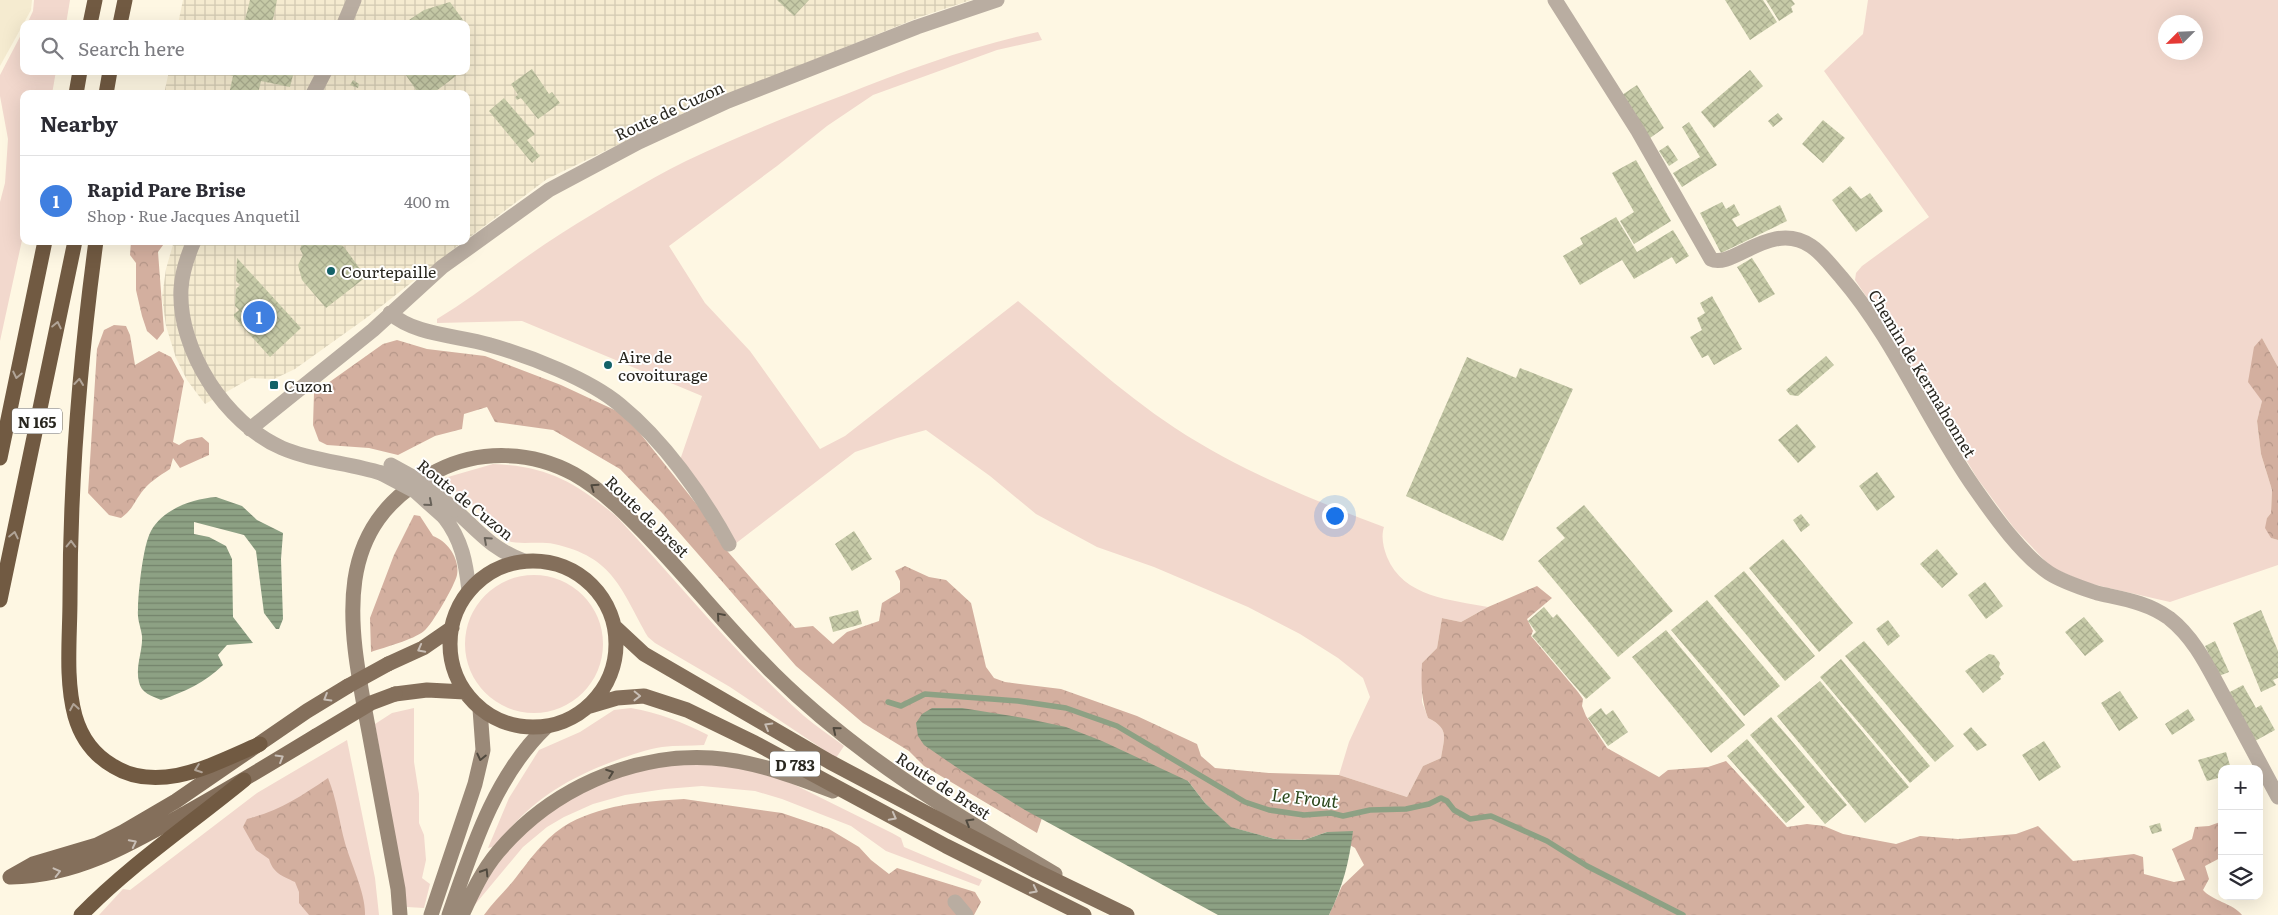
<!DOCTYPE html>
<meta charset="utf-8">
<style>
:root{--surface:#fff;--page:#f7f7f7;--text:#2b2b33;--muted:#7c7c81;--line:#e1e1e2;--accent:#136269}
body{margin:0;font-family:Literata,serif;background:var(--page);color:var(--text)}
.controls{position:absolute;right:15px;bottom:15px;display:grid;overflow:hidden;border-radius:10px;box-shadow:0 5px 20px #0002}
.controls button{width:45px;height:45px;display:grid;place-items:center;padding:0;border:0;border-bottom:1px solid var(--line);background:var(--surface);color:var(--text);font:25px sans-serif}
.compass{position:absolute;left:2158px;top:15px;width:45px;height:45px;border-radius:50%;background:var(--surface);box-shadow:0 5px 20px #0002;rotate:246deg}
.you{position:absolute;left:1334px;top:515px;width:18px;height:18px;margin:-12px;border:4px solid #fff;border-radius:50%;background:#1a73e8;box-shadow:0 0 0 8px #1a73e833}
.badge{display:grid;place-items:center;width:32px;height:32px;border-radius:50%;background:var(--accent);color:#fff;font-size:16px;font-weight:700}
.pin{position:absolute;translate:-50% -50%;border:2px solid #fff;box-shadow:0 1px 5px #0006}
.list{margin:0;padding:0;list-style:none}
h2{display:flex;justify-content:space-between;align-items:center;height:65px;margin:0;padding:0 20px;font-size:21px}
h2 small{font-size:16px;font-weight:400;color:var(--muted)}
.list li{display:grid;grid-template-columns:32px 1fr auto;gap:15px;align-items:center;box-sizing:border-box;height:90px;padding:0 20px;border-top:1px solid var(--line)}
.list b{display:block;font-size:19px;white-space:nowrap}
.list p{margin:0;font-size:16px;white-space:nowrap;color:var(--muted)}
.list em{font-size:16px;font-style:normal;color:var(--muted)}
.icon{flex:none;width:28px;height:28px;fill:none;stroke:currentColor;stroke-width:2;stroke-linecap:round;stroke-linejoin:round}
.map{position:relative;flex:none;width:2278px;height:915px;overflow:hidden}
.search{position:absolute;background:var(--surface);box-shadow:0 5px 20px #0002;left:20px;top:20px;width:450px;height:55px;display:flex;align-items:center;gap:12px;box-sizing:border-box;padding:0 18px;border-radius:10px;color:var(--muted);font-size:19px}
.panel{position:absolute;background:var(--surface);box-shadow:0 5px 20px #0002;left:20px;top:90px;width:450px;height:155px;border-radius:10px}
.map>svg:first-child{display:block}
.built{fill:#f5ebd0}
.industrial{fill:url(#industrial-grid)}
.green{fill:#f2d8cd;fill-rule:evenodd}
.forest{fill:url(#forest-crowns)}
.water{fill:url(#water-rules)}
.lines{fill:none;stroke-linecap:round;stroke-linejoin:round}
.stream{stroke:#8da184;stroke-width:5.5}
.building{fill:url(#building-cross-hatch)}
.street{stroke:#b9ada1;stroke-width:15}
.secondary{stroke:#9a8978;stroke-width:15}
.primary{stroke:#846f5b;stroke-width:15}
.highway{stroke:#715a42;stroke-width:15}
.street-bridge{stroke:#b9ada1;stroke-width:15}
.primary-bridge{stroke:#846f5b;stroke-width:15}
.oneway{stroke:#b1a497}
.oneway2{stroke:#50493e}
.oneway3{stroke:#69635a}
.oneway4{stroke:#c8beb5}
.poi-dot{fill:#136269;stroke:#fff;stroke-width:2}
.labels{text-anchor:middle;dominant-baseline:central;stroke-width:4;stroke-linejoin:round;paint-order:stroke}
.shield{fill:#fff;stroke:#686762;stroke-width:1}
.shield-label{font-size:15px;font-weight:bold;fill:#28261f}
.street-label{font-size:16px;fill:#28261f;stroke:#fff}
.poi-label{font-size:16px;fill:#28261f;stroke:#fff;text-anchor:start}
.water-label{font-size:18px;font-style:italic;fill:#2a461a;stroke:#fff}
</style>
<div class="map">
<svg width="2278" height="915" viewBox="0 0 2278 915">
<defs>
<pattern id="industrial-grid" width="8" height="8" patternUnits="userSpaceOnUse" patternTransform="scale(1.25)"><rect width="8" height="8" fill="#f5ebd0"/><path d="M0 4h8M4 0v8" fill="none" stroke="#d2c9b2"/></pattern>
<pattern id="forest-crowns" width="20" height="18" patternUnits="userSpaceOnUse" patternTransform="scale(1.25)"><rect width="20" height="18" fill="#d3af9f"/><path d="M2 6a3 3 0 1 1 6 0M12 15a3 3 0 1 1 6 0" fill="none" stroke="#b59688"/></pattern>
<pattern id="water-rules" width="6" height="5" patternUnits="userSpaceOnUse" patternTransform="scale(1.25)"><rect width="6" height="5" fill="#8da184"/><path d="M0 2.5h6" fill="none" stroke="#73836b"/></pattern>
<pattern id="building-cross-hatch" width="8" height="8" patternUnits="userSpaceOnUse" patternTransform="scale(1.25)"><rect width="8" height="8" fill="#c6caa7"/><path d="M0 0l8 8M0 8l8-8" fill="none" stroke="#aaad8f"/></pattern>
</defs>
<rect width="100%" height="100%" fill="#fef7e3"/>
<path class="built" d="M0,0H32L31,10L0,66Z"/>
<path class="industrial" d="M183,0H971L920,17L688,111L547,179L466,240V94H164L169,71H466V24H178Z
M174,241H464L369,316L295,369L274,379L251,378L205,404L187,380L176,358L166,326L162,297L166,269Z"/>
<path class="green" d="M34,0H70L66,24H27L33,11Z
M1868,0H2278V367L2262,338V401L2257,421L2261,454L2272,490L2271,513L2267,518L2271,538L2278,540V565L2170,602L2087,583L2051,567L2014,528L1977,478L1881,318L1855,280L1856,273L1862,266L1929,217L1824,71L1863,34ZM2166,22H2196V52H2166Z
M24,29V71H56L52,94H24V231L0,341V202L5,183L8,139L0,96V75Z
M1038,32L1042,40L997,50L873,95L827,126L777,166L669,246L705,303L750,351L820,449L845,436L1018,301C1069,344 1119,391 1175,428C1239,470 1312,500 1384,527C1381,536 1383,547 1387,557C1403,597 1451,600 1488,607L1461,622L1442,618L1437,648L1422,663V702L1428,718C1450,729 1444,737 1441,758L1423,766L1407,797L1339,775L1349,742L1370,697L1363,678L1338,658L1300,634L1248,607L1154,567L1097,547L1036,514L990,476L926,430L897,438L855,452L735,544L679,463L702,396L522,321L437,323V319C480,293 519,260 562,233C602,208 644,182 686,161C738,136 791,115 844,95C907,70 972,46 1038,32Z
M493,464C547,466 575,482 616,516C679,583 736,655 804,716C817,727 831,736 844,746L836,758L730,687L655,643L648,637C621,590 614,557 554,544C540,541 519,545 508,541C502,539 499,533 495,527C481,509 459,494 441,479Z
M465 644a69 69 0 1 1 138 0a69 69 0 1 1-138 0Z
M414,708V762L419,794V823L424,835L426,860L422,878L430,884L424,908L407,907L375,724L392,713Z
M631,708C659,713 682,722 708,735L704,745C690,746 676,745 662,747C647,749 631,755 617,760C567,778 528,802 496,846L488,848L509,798L539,750L580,732L614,710Z
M347,740L375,878L379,915H99L123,889L130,890L257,793Z
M715,763L769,775L793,784L892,833L901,838L904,847L982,880L979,886L886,851L851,826L782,799L755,791L702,786L665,789L625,795L593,804L564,817L547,827L523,847L473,907C501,843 558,795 624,775C632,772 641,768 650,767C671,764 693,765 715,763Z"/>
<path class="forest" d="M131,241H166L158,252L164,331L157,340L147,331L142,316L136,290V263L130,255Z
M114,325L126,326L130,335L135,365L159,351L171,357L184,381L173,442L179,445L187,440L202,437L209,443V455L180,468L173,458L170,469C159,476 148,483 141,493C133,504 133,509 121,518L109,515L88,493L97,349L104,330Z
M2262,338L2278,367V540L2271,538L2265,528L2267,518L2271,513L2272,490L2261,454L2257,421L2262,401L2248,382L2254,347Z
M397,340L427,349L485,356L561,385L619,412L639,432L702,511L721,544L795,628L813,626L833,644L847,632L879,621L882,603L900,592V581L895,571L905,566L929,577L946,580L971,603L986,667L994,678L1005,682L1061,689L1137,716L1197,744L1201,756L1215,768L1269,773L1339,775L1407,797L1423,766L1441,758C1444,737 1450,729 1428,718C1421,699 1421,683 1422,663L1437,648L1442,618L1461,622L1488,607L1537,586L1552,598L1527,619L1533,631L1531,636L1578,692L1583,699L1582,706L1586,716L1607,748L1659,777L1668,770L1708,767L1726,761L1787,827L1807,824L1824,826L1843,834L1896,844L1920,836L1958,839L2016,834L2038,826L2073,861L2134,854L2143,857L2144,874L2174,882L2185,880L2172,849L2192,839L2195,827L2209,826L2220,822L2222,827V857L2205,866L2209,879L2203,890C2211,900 2234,904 2242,915H1329L1342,886L1364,865L1355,848L1327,832L1304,840L1275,839L1230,827L1205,803L1188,781L1043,815L1037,833L924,766L909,751L863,723L796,666L663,514L620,469L553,430L495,422L487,407L464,414L462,429L435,436L398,455L369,448L327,445L319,441L313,425L314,393L383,344Z
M414,515L420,516L433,536C447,541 460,558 457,575C455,585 432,625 424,631C413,640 385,647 371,652L370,618L394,555Z
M328,778C337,800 339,821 345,843C351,864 366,894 365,915H309L299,903V892L295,882C282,876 273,873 269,859L256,850L243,827L247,819C279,811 300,797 328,778Z
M684,799L782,813L829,829L859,847L871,860L889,874L897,868L975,892L981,902L974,915H484C493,902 504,892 514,880C529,861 542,841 563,827C597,805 645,801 684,799Z"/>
<path class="water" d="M216,497L242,506L257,520L283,533L281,559L283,619L279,629H276L264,613L256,551L244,535L194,522V534L209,537L226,546L232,559L233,617L253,643L227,645L218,655L223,665C206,682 184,692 161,700C152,696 141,693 139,682C135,666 143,651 142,636C141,628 137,619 138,610C138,593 143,545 151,531C163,509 192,499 216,497Z
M932,708H962L1024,718L1066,727L1102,741L1188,781L1205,803L1231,827L1275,839L1304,840L1327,832L1353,831C1349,863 1343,886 1329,915H1218L1025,810L962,771L924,745L918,736L916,723L922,714Z"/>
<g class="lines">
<path class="stream" d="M888,702L901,706L925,694L1018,701L1066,708L1117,726L1245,802L1269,810L1304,815L1331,813L1343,816L1370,810L1406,809L1429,804L1441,798L1447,801L1454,810L1470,819L1491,816L1547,841L1587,866L1683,915"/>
</g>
<path class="building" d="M250,0H277L272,24H244Z
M777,0H809L794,16Z
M1725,0H1763L1777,22L1750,40Z
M1766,0H1792L1795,4L1791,7L1793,12L1779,21Z
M450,2L466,24H412L409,20L424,10Z
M532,69L549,94L552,92L560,103L538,119L521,98L517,100L515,97L518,95L511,84Z
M1750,70L1763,86L1714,128L1701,112Z
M217,71H294L290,87L261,81L258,94H229L233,76Z
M403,71H453L456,76L432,94H419Z
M353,80L359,84L358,88L350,85Z
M1637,85L1664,128L1650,138L1622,95Z
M504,98L535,134L527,140L540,156L532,163L489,111Z
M1778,113L1783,119L1773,127L1768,121Z
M1823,120L1845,138L1823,163L1802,144Z
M1689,122L1717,165L1682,187L1673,173L1700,157L1682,127Z
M1668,145L1678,160L1669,166L1659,151Z
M1636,160L1671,221L1634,244L1620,221L1634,212L1612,173Z
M1850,186L1861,199L1870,193L1883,211L1856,232L1832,200Z
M1722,202L1726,209L1734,204L1740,215L1732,219L1737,227L1780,205L1787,221L1721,253L1700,213Z
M1616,217L1637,252L1673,230L1689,256L1676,264L1672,257L1634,279L1622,260L1580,285L1563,256L1583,244L1580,238Z
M303,241H335L344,247L366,277L326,308L302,280L298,265L303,255L300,249Z
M237,258L301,328L270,357L234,317V314L239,310L235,306L236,289L240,285L236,281Z
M1752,258L1775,294L1759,303L1737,267Z
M1712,296L1742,349L1714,365L1708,355L1702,358L1690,337L1702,330L1697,318L1705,313L1700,303Z
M1826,356L1834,365L1798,396L1790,395L1786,390Z
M1467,357L1516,378L1520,368L1573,389L1503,541L1406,496Z
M1797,424L1816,447L1798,463L1778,440Z
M1877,472L1895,497L1877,511L1859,486Z
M1584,505L1673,611L1618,657L1538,561L1565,538L1556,528Z
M1801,514L1810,525L1801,532L1793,520Z
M854,531L872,559L852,571L835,544Z
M1783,539L1853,623L1819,652L1749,568Z
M1937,549L1958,574L1942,588L1920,564Z
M1744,571L1815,656L1785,681L1714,596Z
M1985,582L2003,606L1986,619L1968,595Z
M1707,600L1780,686L1744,716L1671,630Z
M1544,607L1553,618L1557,614L1611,678L1586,699L1532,636L1536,632L1528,621Z
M858,610L862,624L833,632L829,617Z
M2261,610L2278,651V678L2273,680L2276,685L2261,692L2233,623Z
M2084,617L2104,641L2085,656L2065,632Z
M1888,620L1900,636L1888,646L1876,629Z
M1666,630L1745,725L1711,753L1632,657Z
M1864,641L1954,746L1935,762L1845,656Z
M2215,641L2229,672L2219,676L2205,646Z
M1989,654L1994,655L2000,663L1999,667L2004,674L2000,677L2001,679L1983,693L1965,671Z
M1841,659L1930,766L1910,783L1820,677Z
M1820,681L1909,787L1865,823L1777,716Z
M2243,685L2256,708L2261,705L2275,730L2255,741L2228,693Z
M2120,691L2138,718L2119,731L2101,703Z
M1601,708L1606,715L1613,710L1628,732L1608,746L1588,718Z
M2188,709L2195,720L2172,735L2165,724Z
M1771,717L1847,805L1825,824L1750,735Z
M1971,727L1987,745L1977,751L1963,734Z
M1747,739L1805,807L1786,823L1727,756Z
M2044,741L2061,767L2039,781L2022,755Z
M2226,752L2231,769H2222V777L2207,781L2198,760Z
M2160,823L2162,831L2152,834L2149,826Z"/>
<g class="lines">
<path class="street" d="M1555,0L1638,131L1711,259C1732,270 1771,219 1811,246C1823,254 1831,266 1841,277C1896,341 1927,421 1976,490C1995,517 2022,555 2049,573C2063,582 2082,588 2097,593C2123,599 2147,602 2169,618C2197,640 2210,672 2227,702C2244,734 2261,765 2278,797
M344,24L354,0
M313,94L325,71
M194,241C187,257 182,272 181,289C178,350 225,423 282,448C312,461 350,463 381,473
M390,313C416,336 458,335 490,345C529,356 589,379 620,405C663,440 703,496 729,544
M250,429L373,330L442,267L549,190L639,142L728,101L917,27L997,0
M455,510C480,533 492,549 524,561
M444,517C462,540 466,563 469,591
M955,902L966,915"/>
<path class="secondary" d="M400,915L398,889C388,837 379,784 369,732C350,631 326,527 437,471C480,449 532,451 574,474C604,491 629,517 653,542C694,585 731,632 774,674C858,757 954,814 1055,874
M431,915L475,784L483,750L480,709
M449,915C472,849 494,777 546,727
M462,915C472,893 482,871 498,852C550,790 631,753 712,758C754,761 794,776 833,791"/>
<path class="primary" d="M450 644a83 83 0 1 1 166 0a83 83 0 1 1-166 0Z
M615,627L644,654L830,762L1036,871L1127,915
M388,664L423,648L452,628
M395,694L427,690L465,692
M590,706L617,698L644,696L687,710L755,743L946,846L1084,915
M10,877L33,864L97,845L123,832L176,801L307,711L348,686
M11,877C79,876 134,842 191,810C233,786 275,761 316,736"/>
<path class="highway" d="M90,24L95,0
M120,24L125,0
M76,94L80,71
M106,94L110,71
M96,241C80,360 70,479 70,599C70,637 65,679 75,716C81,737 94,755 113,766C160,795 215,763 260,744
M0,458L45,241
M0,600L75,241
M81,915C131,864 189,825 244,780"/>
<path class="street-bridge" d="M391,465L422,482L455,510
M381,473L415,491L444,517"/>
<path class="primary-bridge" d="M348,686L388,664
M316,736L371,703L395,694"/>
</g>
<defs><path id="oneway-chevron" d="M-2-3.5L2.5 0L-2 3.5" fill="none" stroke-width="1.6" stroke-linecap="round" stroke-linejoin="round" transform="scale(1.25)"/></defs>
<g class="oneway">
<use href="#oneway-chevron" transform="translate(57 325) rotate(-78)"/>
<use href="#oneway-chevron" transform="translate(17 375) rotate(102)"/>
<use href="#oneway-chevron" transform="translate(79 382) rotate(-84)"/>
<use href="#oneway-chevron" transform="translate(14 535) rotate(-78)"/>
<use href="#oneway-chevron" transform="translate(71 544) rotate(-89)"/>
<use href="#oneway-chevron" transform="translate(74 707) rotate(-100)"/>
<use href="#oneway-chevron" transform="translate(198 769) rotate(160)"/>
</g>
<g class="oneway2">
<use href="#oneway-chevron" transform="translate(594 487) rotate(-145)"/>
<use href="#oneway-chevron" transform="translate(720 616) rotate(-131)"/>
<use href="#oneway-chevron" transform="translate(836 730) rotate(-141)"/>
<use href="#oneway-chevron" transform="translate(481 757) rotate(103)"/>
<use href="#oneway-chevron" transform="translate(610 773) rotate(-20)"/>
<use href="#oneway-chevron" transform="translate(969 822) rotate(-149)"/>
<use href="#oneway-chevron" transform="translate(485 872) rotate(-58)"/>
</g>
<g class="oneway3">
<use href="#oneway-chevron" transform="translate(429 503) rotate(41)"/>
<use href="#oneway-chevron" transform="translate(487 540) rotate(-138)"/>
</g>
<g class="oneway4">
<use href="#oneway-chevron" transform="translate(421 649) rotate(152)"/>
<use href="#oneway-chevron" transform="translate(637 696) rotate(1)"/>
<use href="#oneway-chevron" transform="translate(327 698) rotate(149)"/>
<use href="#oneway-chevron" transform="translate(768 726) rotate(-150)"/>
<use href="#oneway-chevron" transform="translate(280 758) rotate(-31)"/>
<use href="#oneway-chevron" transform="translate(893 817) rotate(28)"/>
<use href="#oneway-chevron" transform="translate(133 843) rotate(-27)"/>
<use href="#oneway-chevron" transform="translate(57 872) rotate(-14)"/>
<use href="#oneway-chevron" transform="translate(1034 890) rotate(27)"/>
</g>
<g class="poi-dot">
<circle cx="331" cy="271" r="5"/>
<circle cx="608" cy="365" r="5"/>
<rect x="269" y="380" width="10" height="10" rx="2.5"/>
</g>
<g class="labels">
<g class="shield">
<rect x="12" y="408.5" width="50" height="25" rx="4"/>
<rect x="770" y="751.5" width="50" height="25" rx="4"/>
</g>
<g class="shield-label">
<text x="37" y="421">N 165</text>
<text x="795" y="764">D 783</text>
</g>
<g class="street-label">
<text transform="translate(669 110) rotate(-25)">Route de Cuzon</text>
<text transform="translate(1923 373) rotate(59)">Chemin de Kermahonnet</text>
<text transform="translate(466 499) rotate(39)">Route de Cuzon</text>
<text transform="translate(648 516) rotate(44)">Route de Brest</text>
<text transform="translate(944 785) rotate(33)">Route de Brest</text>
</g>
<g class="poi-label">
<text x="341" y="271">Courtepaille</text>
<text x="618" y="356">Aire de<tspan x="618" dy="18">covoiturage</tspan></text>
<text x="284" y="385">Cuzon</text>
</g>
<g class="water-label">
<text transform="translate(1305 797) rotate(6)">Le Frout</text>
</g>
</g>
</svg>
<div class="controls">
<button>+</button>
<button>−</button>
<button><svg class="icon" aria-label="layers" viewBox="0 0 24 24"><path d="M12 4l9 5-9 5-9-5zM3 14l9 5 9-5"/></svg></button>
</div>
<svg class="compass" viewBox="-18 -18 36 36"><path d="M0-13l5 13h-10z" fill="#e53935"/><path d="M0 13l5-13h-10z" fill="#7c7c81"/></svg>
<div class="you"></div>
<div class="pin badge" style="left:259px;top:317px;background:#3f7fe0">1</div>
<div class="search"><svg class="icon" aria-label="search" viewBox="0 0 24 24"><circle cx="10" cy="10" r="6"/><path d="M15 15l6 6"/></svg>Search here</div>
<section class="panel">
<h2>Nearby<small></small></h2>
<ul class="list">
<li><span class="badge" style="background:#3f7fe0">1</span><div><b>Rapid Pare Brise</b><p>Shop · Rue Jacques Anquetil</p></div><em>400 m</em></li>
</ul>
</section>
</div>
